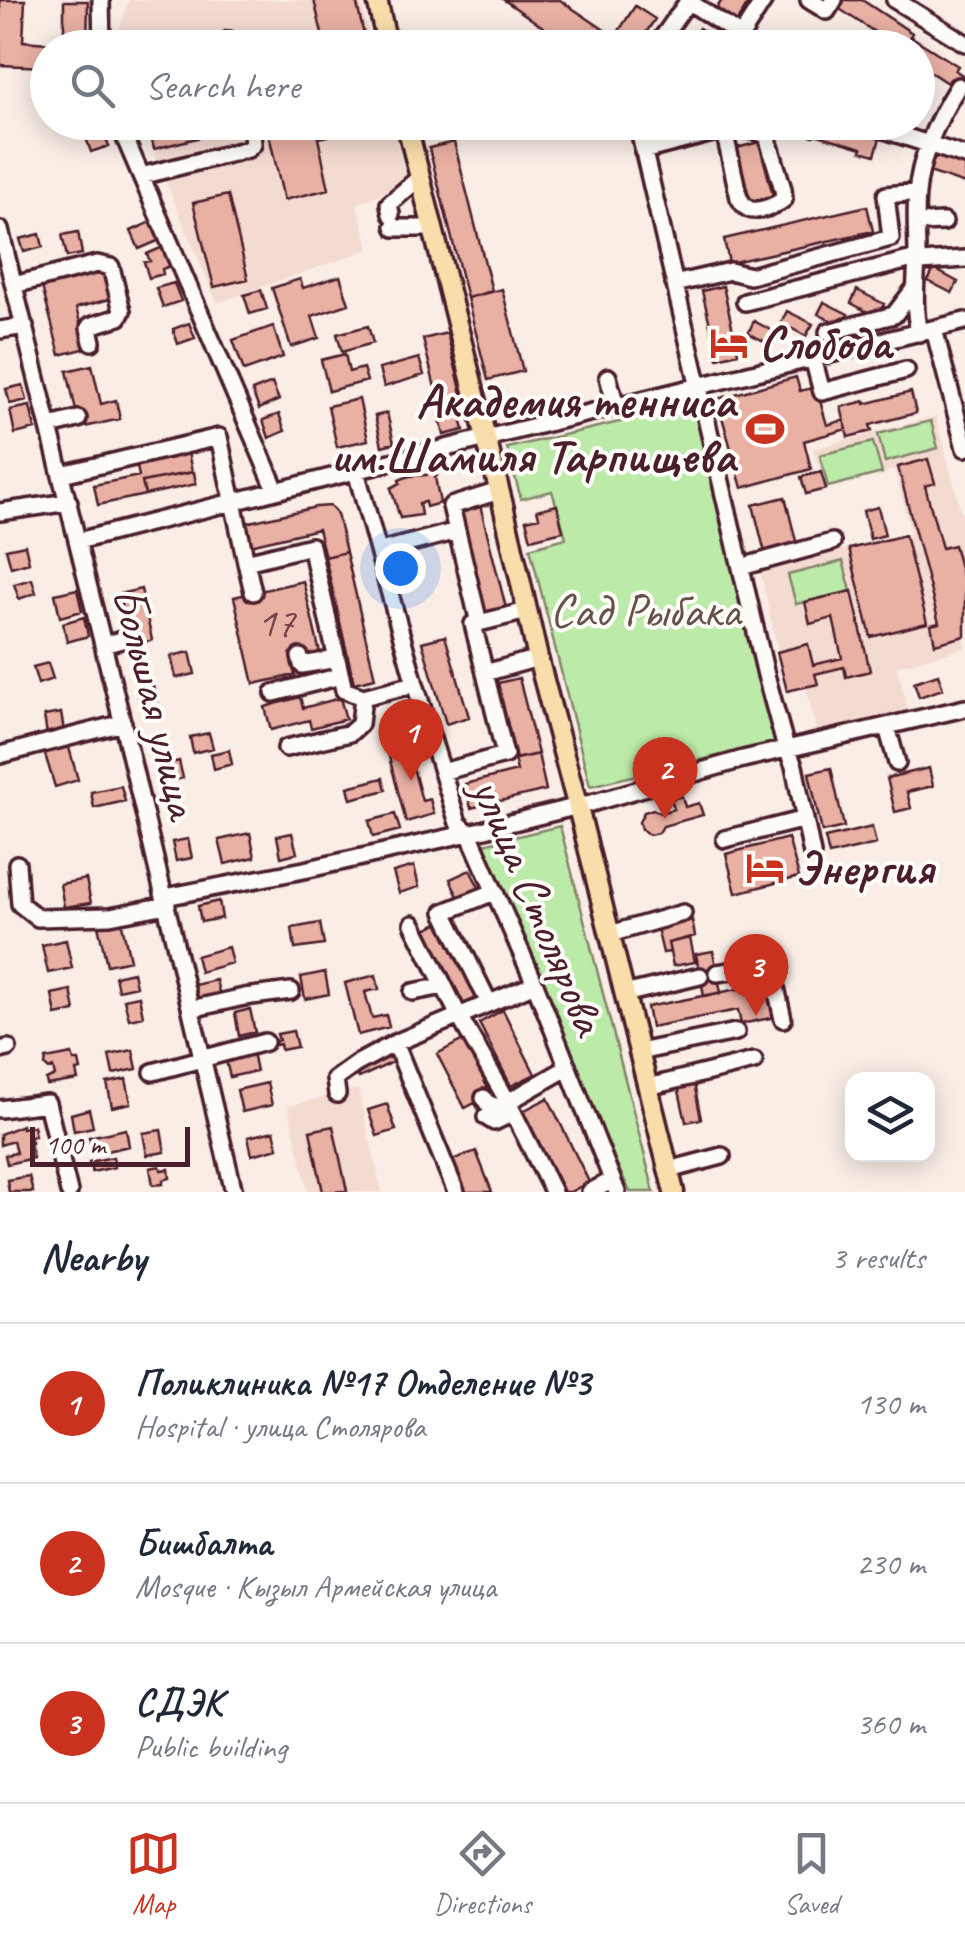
<!DOCTYPE html>
<meta charset="utf-8">
<style>
:root{--surface:#fff;--page:#f6f6f7;--text:#1f2937;--muted:#747a83;--line:#e0e1e3;--accent:#c8321e}
body{margin:0;font-family:Caveat,sans-serif;background:var(--page);color:var(--text)}
.controls{position:absolute;right:30px;bottom:30px;display:grid;overflow:hidden;border-radius:20px;box-shadow:0 5px 25px #0003}
.controls button{width:90px;height:90px;display:grid;place-items:center;padding:0;border:0;border-bottom:2px solid var(--line);background:var(--surface);color:var(--text);font:50px sans-serif}
.scale{position:absolute;left:30px;bottom:25px;width:160px;box-sizing:border-box;padding-left:10px;border:5px solid #4a1f2b;border-top:0;font-size:28px;line-height:35px;white-space:nowrap;color:#4a1f2b;-webkit-text-stroke:8px #fdfcf7;paint-order:stroke}
.you{position:absolute;left:400px;top:568px;width:35px;height:35px;margin:-25px;border:8px solid #fff;border-radius:50%;background:#1a73e8;box-shadow:0 0 0 15px #1a73e833}
.badge{display:grid;place-items:center;width:65px;height:65px;border-radius:50%;background:var(--accent);color:#fff;font-size:32px;font-weight:700}
.pin{position:absolute;translate:-50% -82px;filter:drop-shadow(0 2px 5px #0008)}
.pin::after{content:'';position:absolute;top:52px;width:35px;height:30px;background:inherit;clip-path:polygon(0 0,100% 0,50% 100%)}
.list{margin:0;padding:0;list-style:none}
h2{display:flex;justify-content:space-between;align-items:center;height:130px;margin:0;padding:0 40px;font-size:42px}
h2 small{font-size:32px;font-weight:400;color:var(--muted)}
.list li{display:grid;grid-template-columns:65px 1fr auto;gap:30px;align-items:center;box-sizing:border-box;height:160px;padding:0 40px;border-top:2px solid var(--line)}
.list b{display:block;font-size:38px;white-space:nowrap}
.list p{margin:0;font-size:32px;white-space:nowrap;color:var(--muted)}
.list em{font-size:32px;font-style:normal;color:var(--muted)}
.icon{flex:none;width:55px;height:55px;fill:none;stroke:currentColor;stroke-width:2;stroke-linecap:round;stroke-linejoin:round}
.map{position:relative;flex:none;width:965px;height:1192px;overflow:hidden}
.search{position:absolute;background:var(--surface);box-shadow:0 5px 25px #0003;left:30px;right:30px;top:30px;height:110px;display:flex;align-items:center;gap:25px;box-sizing:border-box;padding:0 35px;border-radius:55px;color:var(--muted);font-size:38px}
.sheet{height:610px;background:var(--surface)}
nav{display:flex;justify-content:space-around;align-items:center;box-sizing:border-box;height:140px;border-top:2px solid var(--line);background:var(--surface);font-size:28px;color:var(--muted)}
nav a{display:grid;justify-items:center;gap:5px}
nav .on{color:var(--accent)}
.map>svg:first-child{display:block}
.built{fill:#f4dbd2}
.green{fill:#bceaa8;stroke:#83846a;stroke-width:2.5}
.building{fill:#e9b0a4;stroke:#4a1f2b;stroke-width:2.5}
.lines{fill:none;stroke-linecap:round;stroke-linejoin:round}
.minor-casing{stroke:#4a1f2b;stroke-width:22}
.major-casing{stroke:#4a1f2b;stroke-width:25}
.minor{stroke:#fdfcf7;stroke-width:15}
.major{stroke:#f9deab;stroke-width:18}
.labels{text-anchor:middle;dominant-baseline:central;stroke-width:8;stroke-linejoin:round;paint-order:stroke}
.number-label{font-size:42px;fill:#724349}
.poi-label{font-size:48px;font-weight:bold;fill:#4a1f2b;stroke:#fdfcf7;text-anchor:start}
.park-label{font-size:48px;fill:#66524a;stroke:#fdfcf7}
.street-label{font-size:48px;fill:#4a1f2b;stroke:#fdfcf7}
</style>
<div class="map">
<svg width="965" height="1192" viewBox="0 0 965 1192">
<rect width="100%" height="100%" fill="#f9ede6"/>
<filter id="ink" filterUnits="userSpaceOnUse"><feTurbulence type="fractalNoise" baseFrequency=".01" numOctaves="2"/><feDisplacementMap in="SourceGraphic" scale="20" xChannelSelector="R" yChannelSelector="G"/><feConvolveMatrix kernelMatrix="1 2 1 2 8 2 1 2 1" color-interpolation-filters="sRGB"/></filter>
<g filter="url(#ink)">
<path class="built" d="M129,0H360L373,47L119,48L116,39Z
M144,123H392L407,182L357,204L370,249L217,303L155,157Z
M936,416L965,526V648L897,666L908,709L902,715L818,736L806,688L787,691L760,570L911,533L895,470L826,489L813,449Z
M358,1089L382,1192H308L288,1106Z"/>
<path class="green" d="M693,405L777,742L590,786L530,548L566,538L552,491L521,499L507,448Z
M931,421L938,448L885,462L878,434Z
M873,442L882,473L828,487L820,455Z
M843,561L851,591L796,604L788,575Z
M560,826L654,1192H630L546,1013L480,845Z"/>
<path class="building" d="M0,0H25L23,41L47,43L46,67L0,65Z
M314,0H356L367,48H301L324,42Z
M504,0H560L615,37L635,6L655,19L636,48H573Z
M722,0H750L737,22L716,9Z
M843,0H862L912,33L903,48H899L838,8Z
M64,1H88L87,48H64Z
M699,28L714,37L707,48H687Z
M912,37L958,66L955,70L965,77L960,87L950,79L947,83L918,64V48H906Z
M231,122L232,129L154,149L148,123Z
M266,122H325L328,136L318,138L329,189L284,200Z
M802,122H840L881,135L875,155L861,151L862,148L815,134L814,136L799,132Z
M103,132L109,146L91,152L86,138Z
M454,142L492,291L467,298L429,148Z
M759,142L774,199L751,205L737,148Z
M934,154L965,164V184L929,172Z
M228,195L248,279L214,287L193,203Z
M867,206L873,231L729,263L724,239Z
M151,222L160,240L139,249L131,231Z
M78,232L82,254L67,257L62,235Z
M40,234L43,247L24,252L20,239Z
M163,247L170,266L162,269L163,274L149,278L144,262L150,261L147,254Z
M934,269L958,282L952,293L928,281Z
M107,270L114,298L76,308L87,348L60,355L42,287Z
M340,276L349,304L312,316L319,338L291,347L272,288L300,279L303,288Z
M174,283L181,301L163,307L156,288Z
M723,286L738,353L718,358L702,291Z
M502,289L523,371L488,380L467,298Z
M261,290L267,309L250,314L244,295Z
M857,290L884,304L877,317L851,303Z
M824,302L848,314L842,326L818,314Z
M787,311L813,324L806,336L781,323Z
M754,321L778,334L772,345L748,333Z
M189,323L195,338L178,344L173,329Z
M273,326L283,357L244,371L233,340Z
M368,326L373,343L342,352L337,334Z
M447,333L465,406L441,412L423,339Z
M345,354L349,372L363,368L367,381L329,391L321,360Z
M419,358L424,375L384,387L379,369Z
M92,365L101,404L116,400L120,419L80,428L67,371Z
M796,377L800,391L816,387L827,425L844,420L847,429L804,441L811,469L742,488L717,399Z
M272,383L279,400L259,409L252,391Z
M23,385L27,400L10,404L6,389Z
M911,392L916,413L870,425L872,431L848,437L841,407L865,401V404Z
M359,399L368,440L337,447L328,406Z
M30,406L35,429L15,434L10,410Z
M459,410L464,430L444,435L439,415Z
M387,413L394,443L382,446L375,416Z
M279,414L285,431L269,438L263,420Z
M188,452L192,472L142,482L145,495L98,505L94,485L139,476L136,463Z
M928,459L935,483L925,486L942,548L954,545L965,587V636L935,644L931,625L939,623L898,467Z
M436,470L437,476L435,477L440,503L426,507L425,502L419,503L421,515L400,518L391,488L400,483L399,480L409,476L426,475Z
M194,472L196,484L145,495L142,482Z
M821,472L826,489L806,494L801,477Z
M785,497L797,545L765,553L753,505Z
M480,505L507,612L485,617L458,510Z
M557,505L563,531L531,539L526,520L539,517L537,510Z
M330,506L337,514L346,552L325,557L318,529L246,546L241,524L316,507Z
M878,507L885,535L870,539L863,511Z
M905,535L927,623L871,637L849,549Z
M25,545L29,562L11,567L6,549Z
M346,552L375,678L354,683L325,557Z
M32,579L36,593L19,599L14,584Z
M303,581L320,653L291,659L295,675L254,684L234,597Z
M77,589L82,611L60,617L55,594Z
M141,589L152,640L130,645L119,594Z
M852,591L870,671L846,677L844,667L815,674L818,684L787,691L777,652L808,644L813,665L842,658L833,618L810,624L805,602Z
M84,617L88,636L67,642L63,623Z
M445,636L469,717L446,724L422,642Z
M190,652L195,674L176,678L171,656Z
M48,663L53,679L38,684L33,667Z
M938,674L943,689L919,697L914,682Z
M519,678L538,754L516,759L498,683Z
M153,686L157,701L141,705L137,690Z
M300,697L303,708L340,698L346,719L311,728L309,720L271,730L265,707Z
M61,713L64,731L47,735L44,716Z
M209,733L213,748L193,753L190,737Z
M413,737L418,754L410,756L422,801L430,799L434,814L406,822L386,745Z
M68,744L78,780L55,787L44,751Z
M229,750L232,764L214,769L211,754Z
M538,754L546,790L471,808L465,784L517,771L514,759Z
M179,761L183,778L163,783L160,766Z
M831,768L844,827L822,832L809,773Z
M929,768L933,786L907,792L911,808L895,812L887,778Z
M383,778L386,790L351,799L348,787Z
M121,786L125,801L94,808L91,792Z
M682,796L685,807L699,803L703,815L663,826L659,833L649,835L641,829L639,822L644,812L653,809L660,813L674,809L671,799Z
M395,814L400,830L373,837L369,821Z
M872,827L876,844L829,855L825,838Z
M250,833L255,857L225,864L219,840Z
M292,833L297,853L281,857L277,836Z
M788,838L799,877L736,893L726,854Z
M188,839L192,858L176,861L172,842Z
M414,866L419,887L399,893L393,872Z
M470,870L481,891L460,901L450,879Z
M86,879L91,903L64,907L60,884Z
M219,901L222,918L201,922L198,906Z
M121,920L130,960L107,965L98,925Z
M692,920L695,936L668,943L670,952L663,953L657,928Z
M443,921L481,999L462,1008L423,930Z
M320,923L324,945L295,949L292,928Z
M690,938L695,962L673,966L668,943Z
M66,940L72,968L48,973L42,945Z
M228,947L232,963L200,972L196,956Z
M713,951L721,993L704,996L696,954Z
M133,972L136,986L118,990L115,976Z
M325,972L329,994L305,999L301,977Z
M376,975L379,989L365,992L372,1018L386,1015L389,1027L358,1035L345,983Z
M216,980L220,996L199,1001L195,985Z
M768,983L775,1017L741,1024L738,1010L651,1027L647,1007Z
M71,990L75,1011L56,1015L52,994Z
M139,996L143,1016L129,1019L124,999Z
M250,1009L255,1032L239,1036L235,1013Z
M503,1010L535,1074L511,1086L479,1023Z
M293,1031L297,1047L281,1050L280,1044L276,1045L275,1041L279,1040L277,1034Z
M463,1040L491,1094L481,1100L489,1115L483,1118L475,1103L465,1108L437,1054Z
M133,1050L137,1069L113,1074L109,1055Z
M252,1052L256,1071L230,1077L225,1057Z
M387,1052L393,1062L359,1078L354,1068Z
M72,1054L74,1061H79L81,1070L76,1071L78,1080L47,1085L46,1080L55,1076L53,1068L49,1070L45,1066L46,1059Z
M693,1078L701,1119L686,1122L677,1082Z
M126,1079L131,1103L112,1107L107,1083Z
M267,1083L272,1105L242,1112L237,1090Z
M548,1098L589,1182L570,1192H564L523,1111Z
M387,1104L396,1130L377,1136L368,1110Z
M89,1109L93,1127L74,1131L71,1114Z
M22,1125V1128L33,1126L35,1136L30,1137L32,1143L30,1144L33,1158L7,1164L5,1155L16,1153L13,1141L0,1145V1134Z
M333,1126L347,1191L323,1192L310,1131Z
M126,1129L129,1146L93,1154L89,1137Z
M161,1130L165,1152L147,1155L143,1133Z
M274,1131L278,1148L252,1155L248,1137Z
M476,1151L487,1179L492,1192H465L452,1160Z
M113,1157L115,1167L92,1172L89,1162Z
M160,1166L161,1170L169,1169L170,1178L163,1180V1184L153,1185L150,1168Z
M29,1176L33,1192H9L7,1180Z"/>
<g class="lines">
<g class="minor-casing">
<path id="minor" d="M101,0L102,48
M809,0L827,11L834,0
M895,0L965,43
M688,1L741,36L764,0
M229,40L230,48
M655,48L689,0
M118,122L276,490
M637,122L766,675L784,741L794,766L812,854
M860,122L965,156
M643,151L724,130L739,198C742,202 744,207 749,209C758,213 777,205 784,199L783,189L767,136C755,129 737,128 724,130
M141,176L248,149L253,144L251,122
M391,214L389,204L419,178
M917,223L944,222
M394,226L395,228H431
M0,230L127,741L234,1192
M674,284L730,271L750,276L891,238L886,195L917,192
M14,285L97,264L111,267L122,311L119,317L90,326L89,328L92,342
M745,302L913,259L921,262L965,259
M934,329L965,448
M0,330L25,326
M828,332L894,315L914,289
M919,333C913,306 916,282 917,256C917,235 915,214 917,194C920,156 938,118 958,86
M813,358L822,392L906,370
M608,377L616,406
M50,426L78,419
M356,471L415,684L458,823L469,833L535,984L617,1192
M62,474L219,437L246,562L311,546L344,690L363,697L415,684
M0,512L69,502
M457,531L479,623L527,611
M78,541L470,442L965,321
M380,551L457,531L451,506L499,491
M246,562L253,592
M741,567L832,542
M473,624L485,673
M103,645L129,638
M300,657L302,665L337,659
M274,693L341,676
M887,727L897,763
M286,748L350,733L360,724L363,697
M0,755L123,723
M442,772L505,755L485,673L538,658
M725,839L805,819
M17,864L20,904L38,918L110,916L167,905
M165,897L304,870L469,833L595,802L743,759L965,708
M413,924L444,986
M610,934L683,913
M717,973L771,965L783,1019
M535,984L459,1016L508,1102L553,1192
M413,992L444,986L459,1016L395,1043L456,1192
M624,994L700,976
M489,1003L444,912L494,892
M191,1009L244,997L291,991
M0,1050L8,1048
M638,1052L736,1032
M153,1072L265,1042
M648,1087L754,1061
M337,1094L335,1079L356,1064L395,1043
M484,1098L487,1103L513,1113
M508,1102L567,1068
M0,1109L47,1103L69,1192
M486,1117L494,1122L513,1113
M669,1170L722,1156
M590,1192L611,1181"/>
</g>
<g class="major-casing">
<path id="major" d="M377,0L388,48
M406,122L503,505L538,658L582,823L674,1192"/>
</g>
<use href="#minor" class="minor"/>
<use href="#major" class="major"/>
</g>
</g>
<defs>
<g id="hotel-bare" transform="scale(3)"><path d="M-6-4.5h1.5V1H6V5H4.5V3h-9V5H-6ZM-4 0a1.8 1.8 0 1 1 3.6 0ZM.5 0V-2.5h3Q6-2.5 6 0Z" fill="#c8321e" stroke="#fdfcf7" stroke-width="2.5" paint-order="stroke"/></g>
<g id="stadium-bare" transform="scale(3)"><path d="M0-5a6.5 5 0 1 0 0 10a6.5 5 0 1 0 0-10ZM-3.5-1.8h7v3.6h-7Z" fill="#c8321e" stroke="#fdfcf7" stroke-width="2.5" paint-order="stroke"/></g>
</defs>
<g fill-rule="evenodd">
<use href="#hotel-bare" x="729" y="343"/>
<use href="#stadium-bare" x="765" y="429"/>
<use href="#hotel-bare" x="765" y="868"/>
</g>
<g class="labels">
<g class="number-label">
<text x="276" y="622">17</text>
</g>
<g class="poi-label">
<text x="759" y="343">Слобода</text>
<text x="735" y="401" text-anchor="end">Академия тенниса<tspan x="735" dy="55">им.Шамиля Тарпищева</tspan></text>
<text x="795" y="868">Энергия</text>
</g>
<g class="park-label">
<text x="645" y="610">Сад Рыбака</text>
</g>
<g class="street-label">
<text transform="translate(156 702) rotate(76)">Большая улица</text>
<text transform="translate(539 906) rotate(67)">улица Столярова</text>
</g>
</g>
</svg>
<div class="controls">
<button><svg class="icon" aria-label="layers" viewBox="0 0 24 24"><path d="M12 4l9 5-9 5-9-5zM3 14l9 5 9-5"/></svg></button>
</div>
<div class="scale">100 m</div>
<div class="you"></div>
<div class="pin badge" style="left:411px;top:781px">1</div>
<div class="pin badge" style="left:665px;top:819px">2</div>
<div class="pin badge" style="left:756px;top:1016px">3</div>
<div class="search"><svg class="icon" aria-label="search" viewBox="0 0 24 24"><circle cx="10" cy="10" r="6"/><path d="M15 15l6 6"/></svg>Search here</div>
</div>
<section class="sheet">
<h2>Nearby<small>3 results</small></h2>
<ul class="list">
<li><span class="badge">1</span><div><b>Поликлиника №17 Отделение №3</b><p>Hospital · улица Столярова</p></div><em>130 m</em></li>
<li><span class="badge">2</span><div><b>Бишбалта</b><p>Mosque · Кызыл Армейская улица</p></div><em>230 m</em></li>
<li><span class="badge">3</span><div><b>СДЭК</b><p>Public building</p></div><em>360 m</em></li>
</ul>
</section>
<nav>
<a class="on"><svg class="icon" aria-label="map" viewBox="0 0 24 24"><path d="M3 6l6-2 6 2 6-2v14l-6 2-6-2-6 2zM9 4v14M15 6v14"/></svg>Map</a>
<a><svg class="icon" aria-label="directions" viewBox="0 0 24 24"><path d="M12 3l9 9-9 9-9-9zM9 14v-3h6M13 9l2 2-2 2"/></svg>Directions</a>
<a><svg class="icon" aria-label="saved" viewBox="0 0 24 24"><path d="M7 4h10v16l-5-4-5 4z"/></svg>Saved</a>
</nav>
